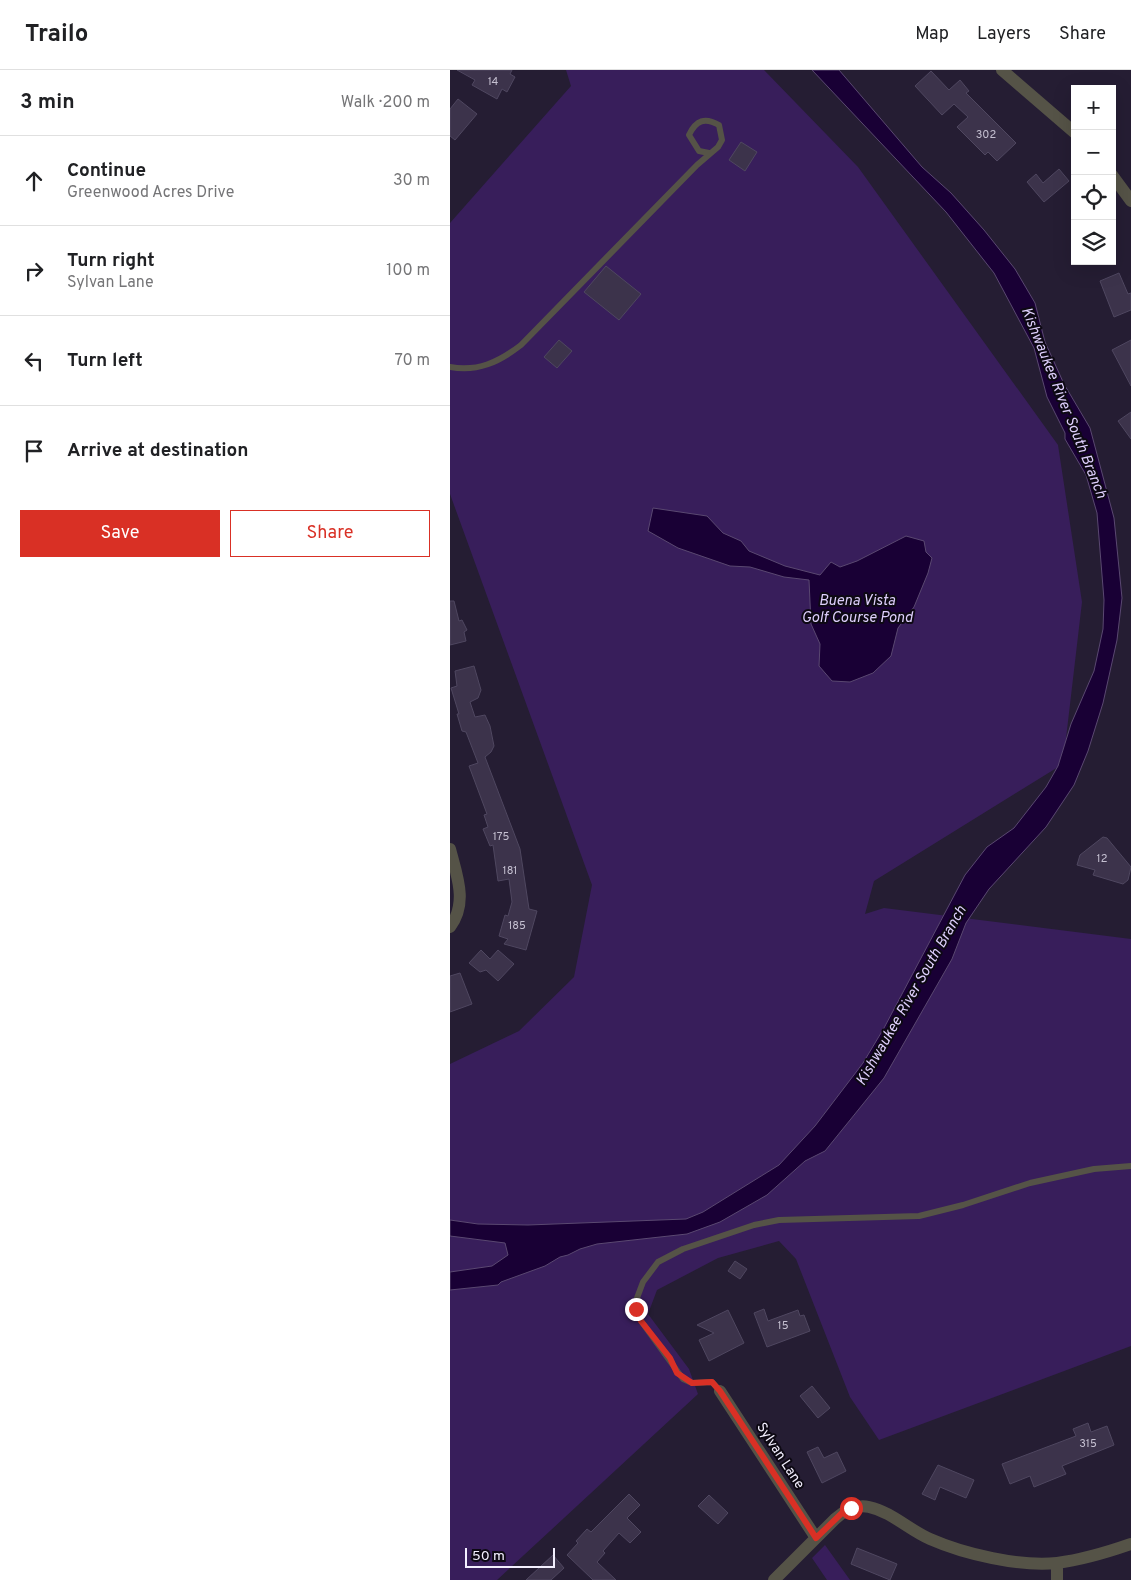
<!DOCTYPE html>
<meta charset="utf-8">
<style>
:root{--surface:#fff;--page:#f2f2f2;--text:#202124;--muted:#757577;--line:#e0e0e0;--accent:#d93025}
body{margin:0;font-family:Overpass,sans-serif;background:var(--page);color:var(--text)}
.controls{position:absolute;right:15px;top:15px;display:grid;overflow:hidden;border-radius:0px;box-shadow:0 5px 20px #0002}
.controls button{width:45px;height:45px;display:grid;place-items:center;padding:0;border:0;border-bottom:1px solid var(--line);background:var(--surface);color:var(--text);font:25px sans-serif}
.scale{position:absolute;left:15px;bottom:12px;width:90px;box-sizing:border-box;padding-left:5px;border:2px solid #f3effe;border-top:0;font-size:14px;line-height:18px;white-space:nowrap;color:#f3effe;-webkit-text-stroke:4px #0d0913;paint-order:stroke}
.stop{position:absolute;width:15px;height:15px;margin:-11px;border:4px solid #d93025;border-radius:50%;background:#fff}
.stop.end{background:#d93025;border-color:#fff;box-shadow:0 1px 5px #0008}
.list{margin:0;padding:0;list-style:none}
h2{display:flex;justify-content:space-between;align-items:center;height:65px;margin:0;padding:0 20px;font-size:21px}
h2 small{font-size:16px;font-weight:400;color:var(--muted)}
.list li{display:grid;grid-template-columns:32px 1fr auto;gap:15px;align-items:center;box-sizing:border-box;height:90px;padding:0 20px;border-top:1px solid var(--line)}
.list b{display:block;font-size:19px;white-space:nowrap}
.list p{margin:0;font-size:16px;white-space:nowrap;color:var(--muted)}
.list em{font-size:16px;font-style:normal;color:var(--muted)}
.actions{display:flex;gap:10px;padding:15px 20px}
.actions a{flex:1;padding:11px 0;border:1px solid var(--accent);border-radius:0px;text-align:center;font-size:18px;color:var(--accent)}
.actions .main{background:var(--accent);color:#fff}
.icon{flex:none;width:28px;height:28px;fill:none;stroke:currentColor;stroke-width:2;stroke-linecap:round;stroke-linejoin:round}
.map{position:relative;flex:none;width:681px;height:1510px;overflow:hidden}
header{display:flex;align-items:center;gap:30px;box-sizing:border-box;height:70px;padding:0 25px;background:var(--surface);border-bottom:1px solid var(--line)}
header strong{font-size:24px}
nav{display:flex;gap:28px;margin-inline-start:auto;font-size:18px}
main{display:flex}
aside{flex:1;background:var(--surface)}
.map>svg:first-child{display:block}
.green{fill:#381e5b}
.water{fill:#190035;stroke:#5a4871}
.building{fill:#3c334b;stroke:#4f4760}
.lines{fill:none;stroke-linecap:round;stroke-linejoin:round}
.service{stroke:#555347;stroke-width:6}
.minor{stroke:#555347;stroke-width:12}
.route{stroke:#d93025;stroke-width:6}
.labels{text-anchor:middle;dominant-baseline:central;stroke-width:4;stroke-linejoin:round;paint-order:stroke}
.number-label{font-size:11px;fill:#c5c0d1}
.street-label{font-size:14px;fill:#f3effe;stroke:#0d0913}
.water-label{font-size:15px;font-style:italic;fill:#ddcefb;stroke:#0d0913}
</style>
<header>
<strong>Trailo</strong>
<nav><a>Map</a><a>Layers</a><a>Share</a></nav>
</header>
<main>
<aside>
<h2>3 min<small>Walk · 200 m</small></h2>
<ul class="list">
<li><svg class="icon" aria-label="ahead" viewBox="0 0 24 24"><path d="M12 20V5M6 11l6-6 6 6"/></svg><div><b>Continue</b><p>Greenwood Acres Drive</p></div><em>30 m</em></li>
<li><svg class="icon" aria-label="right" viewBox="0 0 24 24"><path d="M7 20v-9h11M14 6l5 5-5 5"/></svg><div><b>Turn right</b><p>Sylvan Lane</p></div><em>100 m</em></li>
<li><svg class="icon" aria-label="left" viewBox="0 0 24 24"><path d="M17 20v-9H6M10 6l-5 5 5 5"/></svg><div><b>Turn left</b></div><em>70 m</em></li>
<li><svg class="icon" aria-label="arrive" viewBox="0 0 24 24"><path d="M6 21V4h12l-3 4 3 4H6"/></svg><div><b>Arrive at destination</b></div></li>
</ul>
<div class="actions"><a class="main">Save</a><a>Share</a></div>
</aside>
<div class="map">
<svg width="681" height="1510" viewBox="0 0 681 1510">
<rect width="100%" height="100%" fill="#251d33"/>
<path class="green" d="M116,0H314L408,97L608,375L632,532L613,694L424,811L415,844L434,838L681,869V1276L429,1370L400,1327L346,1189L329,1171L268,1188L207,1220L198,1244L239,1299L248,1324L47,1510H0V994L69,961L124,907L142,815L0,424V153L121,16Z
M375,1475L400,1510H377L362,1488Z"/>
<path class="water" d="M362,0H389L472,97L501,123L534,160L565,199L585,233L595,272L614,314L640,358L664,448L672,528L667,570L653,633L638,681L624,715L596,757L539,819L516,853L502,889L434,1008L375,1081L355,1091L317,1125L270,1152L237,1164L147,1174L130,1179L118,1185L110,1187L95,1196L51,1212L48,1215L0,1220V1202L42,1196L58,1185L55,1173L0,1166V1150L28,1154L78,1155L236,1149L253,1142L329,1095L365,1056L413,993L434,958L515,805L537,777L564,758L596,717L608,696L621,654L644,601L653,559L654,530L647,443L636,405L615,369V363L597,327L584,278L544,203L496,142Z
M203,438L257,446L273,463L291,471L299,481L335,496L370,505L381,492L390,497L407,491L456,466L474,471L476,482L482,488L478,503L464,537L448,558L441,586L423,603L400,612L382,611L369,596L370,574L361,554L359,510L334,507L300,497L280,496L228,478L198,461Z"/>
<path class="building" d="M7,0H62L60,4L65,7L57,22L52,19L47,29L22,15L25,10Z
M481,1L499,20L510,10L519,21L516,23L566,73L547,91L538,82L535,85L507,57L518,47L504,34L492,45L465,16Z
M8,29L27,44L5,70L0,66V39Z
M291,72L307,82L295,101L279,90Z
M609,99L619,111L594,132L577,112L586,104L593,113Z
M156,196L191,224L169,250L134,222Z
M669,203L678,224L681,223V240L664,247L650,211Z
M109,270L122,281L107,298L94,287Z
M681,270V316L662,280Z
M681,342V369L668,351Z
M0,531H4L9,551L12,550L17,560L14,562L16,571L0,575Z
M24,596L31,620L28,628L20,632L25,647L35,645L40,656L44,676L41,682L35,687L70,779L79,839L87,841L76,880L54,874L58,869L49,866L55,845L58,846L62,832L59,809L48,811L43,775L40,776L33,759L38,757L34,745L37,744L19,696L28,693L16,662L12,661L7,644H9L1,618L7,616L5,601Z
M653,767L657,768L681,797L678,810L673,814L643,805L645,800L627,795L630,785Z
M31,880L40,889L48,880L64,894L48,911L36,900L30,902L19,893Z
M10,903L22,934L0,942V906Z
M285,1191L297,1199L290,1209L278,1201Z
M314,1239L318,1251L348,1240L350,1246L354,1245L360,1261L317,1277L304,1243Z
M278,1240L294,1273L259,1291L249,1270L264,1263L247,1255Z
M362,1316L380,1338L368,1348L350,1326Z
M638,1353L641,1362L657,1356L664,1375L612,1396L616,1404L584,1417L580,1406L560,1414L552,1394L626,1366L623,1359Z
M368,1377L374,1388L387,1382L396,1401L372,1413L357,1382Z
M488,1395L524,1410L516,1428L490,1417L485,1430L472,1424Z
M179,1424L190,1435L177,1448L191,1462L180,1473L169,1463L153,1481L155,1483L147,1492L166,1510H143L117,1485L128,1473L126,1471L137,1459L141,1462Z
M259,1425L278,1443L268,1454L248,1436Z
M407,1478L447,1494L440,1510L401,1494Z
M103,1485L114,1498L101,1510H76Z"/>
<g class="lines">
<path class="service" d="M0,297C28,302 49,292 71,275L247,95L268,77L272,70L269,55C255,47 246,50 239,65L249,81L259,83
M270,1321L262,1312L242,1313L233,1309L191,1251L187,1239V1228L193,1212L208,1192L233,1179L304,1155L329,1150L469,1146L513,1135L580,1113L644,1099L681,1096"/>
<path class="minor" d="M552,0L625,63
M662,105L681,131
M0,779C7,806 18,833 0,857
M270,1321L366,1468
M607,1493V1510
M324,1510L385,1449C395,1440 406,1434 419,1437C442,1442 459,1460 480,1469C514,1484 570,1497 607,1493C631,1490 658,1482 681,1474"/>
</g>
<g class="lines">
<path class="route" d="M186,1239L191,1251L220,1288L227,1303L242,1313L262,1312L270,1321L366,1468L393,1442L401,1438"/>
</g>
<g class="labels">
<g class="number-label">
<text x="43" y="12">14</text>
<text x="536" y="65">302</text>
<text x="51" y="767">175</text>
<text x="652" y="789">12</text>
<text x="60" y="801">181</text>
<text x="67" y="856">185</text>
<text x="333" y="1256">15</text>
<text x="638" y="1374">315</text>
</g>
<g class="street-label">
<text transform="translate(330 1386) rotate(57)">Sylvan Lane</text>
</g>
<g class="water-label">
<text transform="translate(613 333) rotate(68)">Kishwaukee River South Branch</text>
<text x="407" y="531">Buena Vista<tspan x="407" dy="17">Golf Course Pond</tspan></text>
<text transform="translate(462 926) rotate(-60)">Kishwaukee River South Branch</text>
</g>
</g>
</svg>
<div class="controls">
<button>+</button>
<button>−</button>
<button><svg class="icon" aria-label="locate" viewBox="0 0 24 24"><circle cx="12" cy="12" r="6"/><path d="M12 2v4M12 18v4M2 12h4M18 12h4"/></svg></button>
<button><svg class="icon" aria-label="layers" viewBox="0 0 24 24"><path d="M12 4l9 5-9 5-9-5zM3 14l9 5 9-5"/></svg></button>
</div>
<div class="scale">50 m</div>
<div class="stop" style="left:401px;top:1438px"></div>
<div class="stop end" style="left:186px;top:1239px"></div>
</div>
</main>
